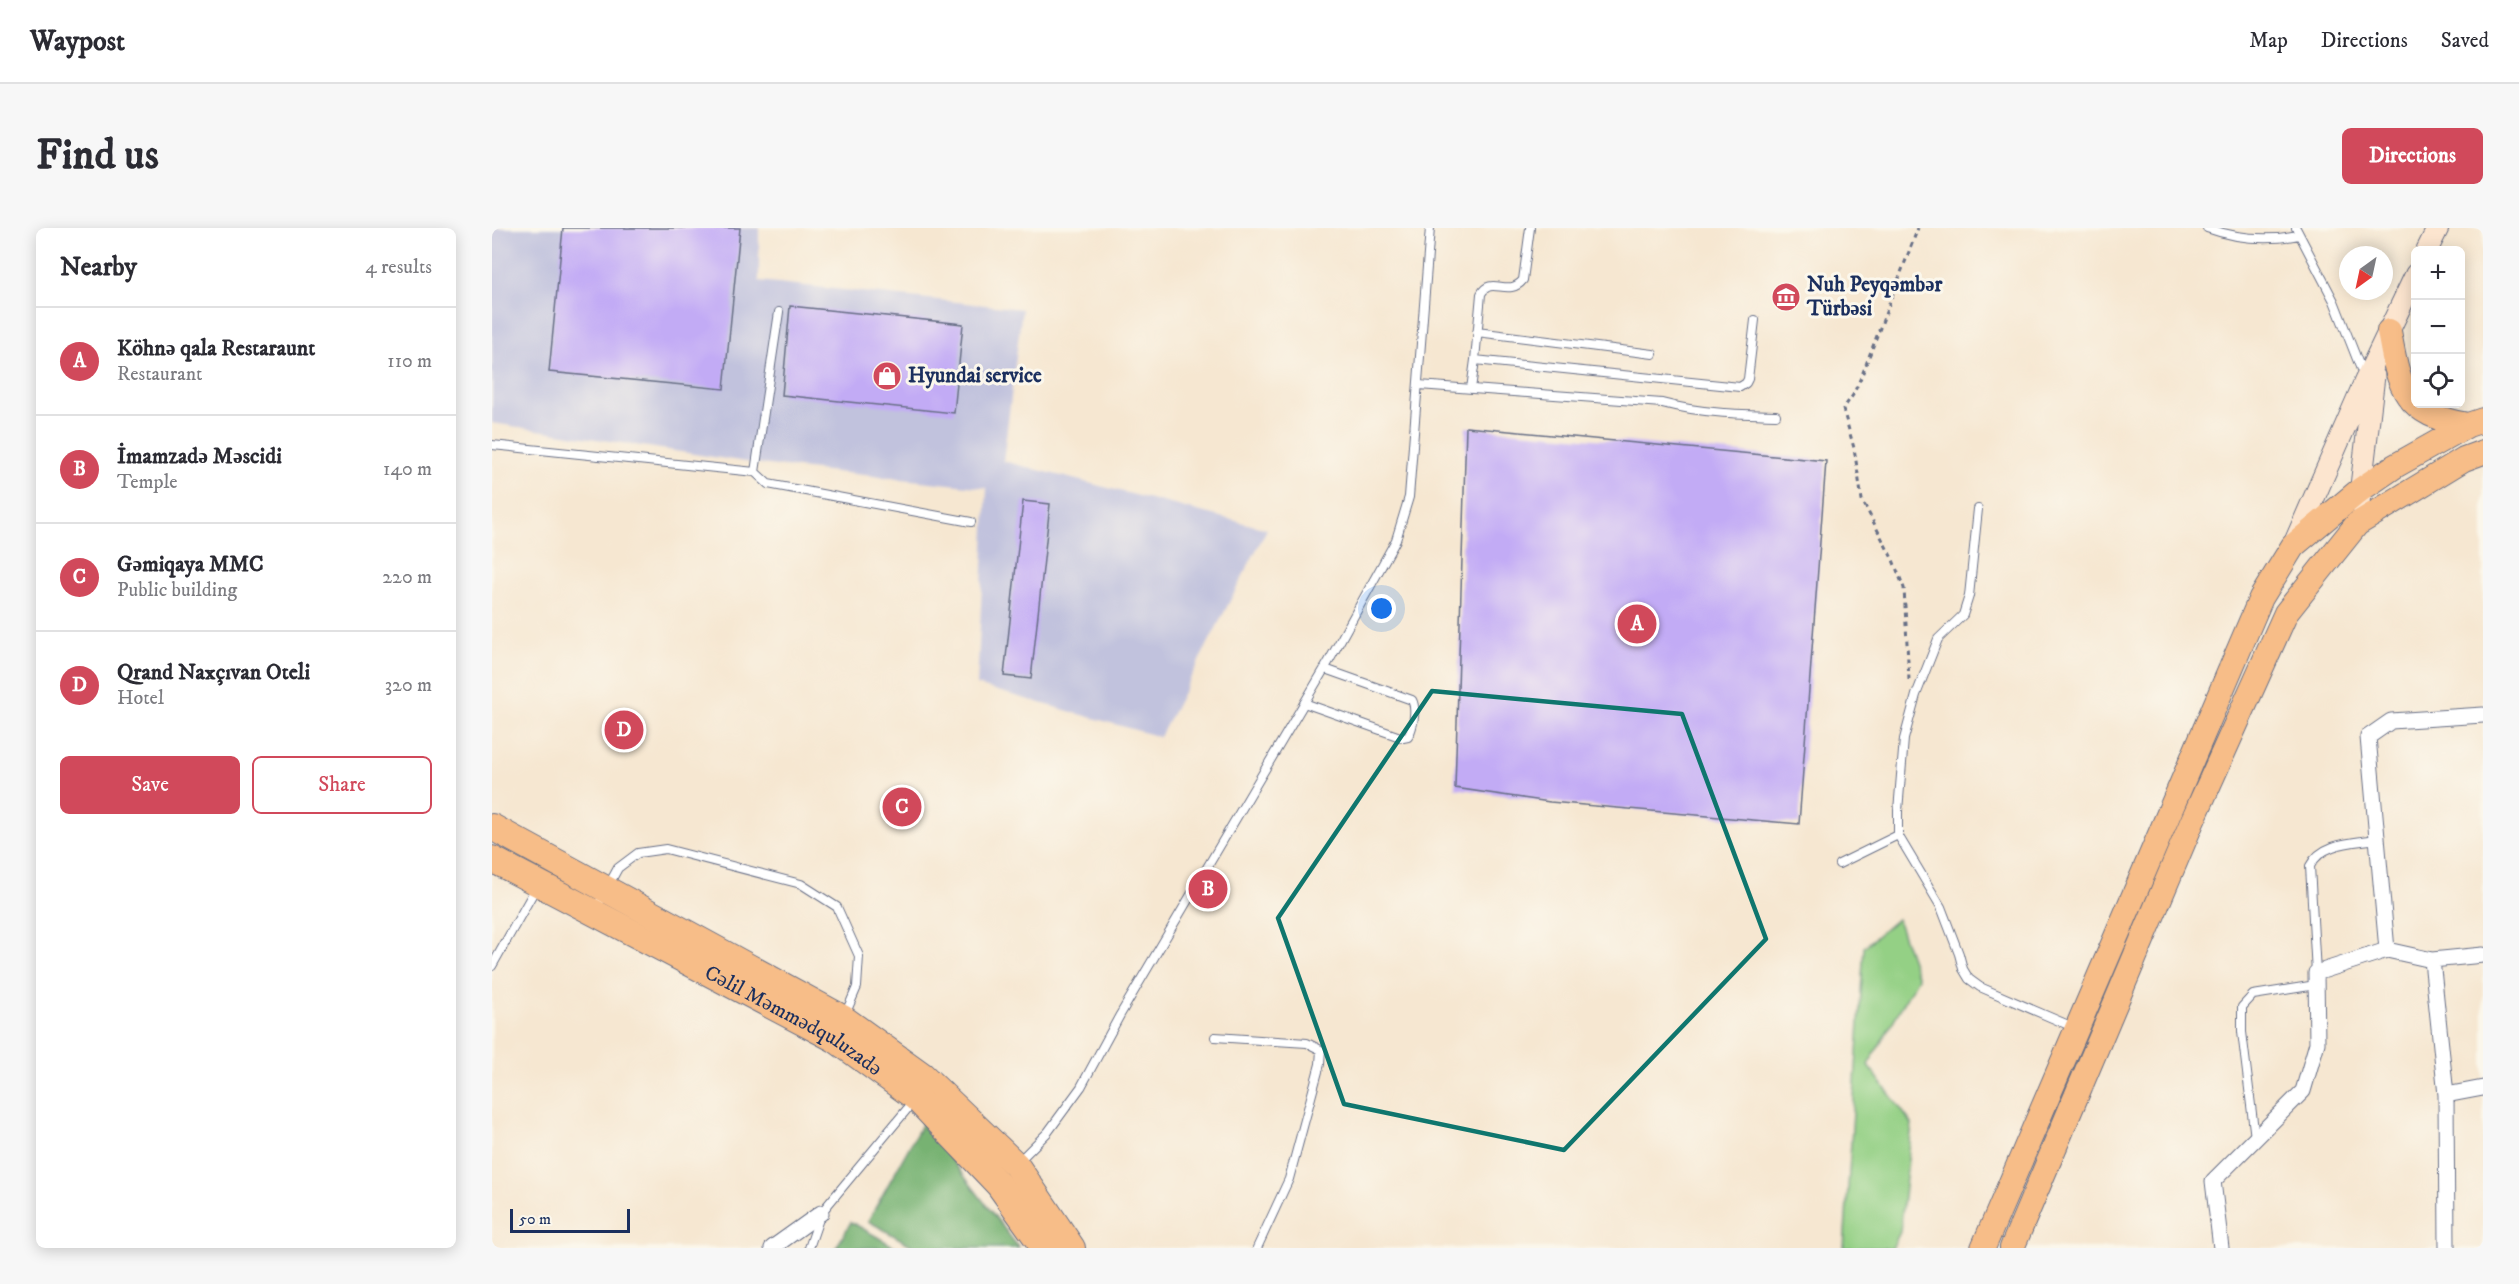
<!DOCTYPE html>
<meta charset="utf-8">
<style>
:root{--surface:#fff;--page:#f7f7f7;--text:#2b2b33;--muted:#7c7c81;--line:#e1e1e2;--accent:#d1495b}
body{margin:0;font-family:"IM FELL DW Pica",serif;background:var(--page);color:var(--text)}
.controls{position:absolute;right:18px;top:18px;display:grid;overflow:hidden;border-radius:9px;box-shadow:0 3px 15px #0003}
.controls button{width:54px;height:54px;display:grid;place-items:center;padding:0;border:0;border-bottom:2px solid var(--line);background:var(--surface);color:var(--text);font:30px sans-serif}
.compass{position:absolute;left:1847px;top:18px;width:54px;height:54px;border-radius:50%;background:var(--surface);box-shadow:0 3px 15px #0003;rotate:213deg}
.scale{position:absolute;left:18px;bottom:15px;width:120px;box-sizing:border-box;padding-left:6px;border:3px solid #1b2f5e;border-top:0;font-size:16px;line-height:21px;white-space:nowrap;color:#1b2f5e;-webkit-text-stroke:4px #fbf7ec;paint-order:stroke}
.you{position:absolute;left:890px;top:381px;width:21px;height:21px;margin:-15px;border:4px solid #fff;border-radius:50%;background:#1a73e8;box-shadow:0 0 0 9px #1a73e833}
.badge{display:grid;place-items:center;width:39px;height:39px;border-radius:50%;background:var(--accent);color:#fff;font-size:20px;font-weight:700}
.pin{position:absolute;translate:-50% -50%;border:3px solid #fff;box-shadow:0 2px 6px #0006}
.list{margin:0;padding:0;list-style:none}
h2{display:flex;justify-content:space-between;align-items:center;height:78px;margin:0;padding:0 24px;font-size:26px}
h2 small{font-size:20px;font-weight:400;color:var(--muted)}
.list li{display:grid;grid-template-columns:39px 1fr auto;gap:18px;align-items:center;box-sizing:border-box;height:108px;padding:0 24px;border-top:2px solid var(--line)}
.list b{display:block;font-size:22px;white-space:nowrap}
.list p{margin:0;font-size:20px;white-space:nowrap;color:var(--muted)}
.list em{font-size:20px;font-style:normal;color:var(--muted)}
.actions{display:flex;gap:12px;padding:18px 24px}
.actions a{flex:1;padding:14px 0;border:2px solid var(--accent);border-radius:9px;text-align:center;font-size:21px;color:var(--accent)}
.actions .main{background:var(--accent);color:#fff}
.icon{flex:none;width:33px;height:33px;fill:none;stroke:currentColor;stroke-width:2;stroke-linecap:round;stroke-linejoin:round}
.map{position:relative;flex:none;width:1991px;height:1020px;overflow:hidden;border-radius:9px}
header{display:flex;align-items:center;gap:36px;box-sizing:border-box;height:84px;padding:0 30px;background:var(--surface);border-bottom:2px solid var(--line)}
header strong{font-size:28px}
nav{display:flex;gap:33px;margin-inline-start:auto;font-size:21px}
.intro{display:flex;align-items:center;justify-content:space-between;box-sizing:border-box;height:144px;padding:0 36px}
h1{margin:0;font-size:42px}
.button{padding:15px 27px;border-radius:9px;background:var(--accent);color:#fff;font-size:21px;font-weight:700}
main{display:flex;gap:36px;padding:0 36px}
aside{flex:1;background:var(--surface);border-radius:9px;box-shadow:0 3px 15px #0003}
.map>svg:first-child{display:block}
.industrial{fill:#c1c2dd}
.green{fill:#94d085;stroke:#588072;stroke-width:1.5}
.forest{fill:#77b272;stroke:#497068;stroke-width:1.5}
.building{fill:#c2abf5}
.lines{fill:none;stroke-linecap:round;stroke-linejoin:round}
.service-casing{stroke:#686f86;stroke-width:10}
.minor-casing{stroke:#686f86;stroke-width:17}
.secondary-casing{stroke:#686f86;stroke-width:23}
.primary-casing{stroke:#686f86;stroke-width:26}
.trunk-casing{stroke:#686f86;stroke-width:28}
.path{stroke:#686f86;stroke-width:3;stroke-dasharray:4.5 4.5;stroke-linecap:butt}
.service{stroke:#fff;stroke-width:8}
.minor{stroke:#fff;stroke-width:15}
.secondary{stroke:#fce5cf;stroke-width:21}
.primary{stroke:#f7bd88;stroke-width:24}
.trunk{stroke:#f7bd88;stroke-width:26}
.marked{fill:none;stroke:#0f766e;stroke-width:4.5;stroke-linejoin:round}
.labels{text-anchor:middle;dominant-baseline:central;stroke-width:6;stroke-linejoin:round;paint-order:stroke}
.poi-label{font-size:21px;font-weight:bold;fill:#1b2f5e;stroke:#fbf7ec;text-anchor:start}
.street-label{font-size:21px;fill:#1b2f5e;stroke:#fbf7ec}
</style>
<header>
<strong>Waypost</strong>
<nav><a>Map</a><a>Directions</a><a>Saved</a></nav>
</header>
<div class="intro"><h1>Find us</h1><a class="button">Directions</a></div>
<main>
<aside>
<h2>Nearby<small>4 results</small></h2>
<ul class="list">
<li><span class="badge">A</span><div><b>Köhnə qala Restaraunt</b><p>Restaurant</p></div><em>110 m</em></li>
<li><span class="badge">B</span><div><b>İmamzadə Məscidi</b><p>Temple</p></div><em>140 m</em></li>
<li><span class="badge">C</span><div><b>Gəmiqaya MMC</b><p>Public building</p></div><em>220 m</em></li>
<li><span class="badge">D</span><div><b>Qrand Naxçıvan Oteli</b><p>Hotel</p></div><em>320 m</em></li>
</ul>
<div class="actions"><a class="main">Save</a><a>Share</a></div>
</aside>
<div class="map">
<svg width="1991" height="1020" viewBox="0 0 1991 1020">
<rect width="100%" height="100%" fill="#fbf7ec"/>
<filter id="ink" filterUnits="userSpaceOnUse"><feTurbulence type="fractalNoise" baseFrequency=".0167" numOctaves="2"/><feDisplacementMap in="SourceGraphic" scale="12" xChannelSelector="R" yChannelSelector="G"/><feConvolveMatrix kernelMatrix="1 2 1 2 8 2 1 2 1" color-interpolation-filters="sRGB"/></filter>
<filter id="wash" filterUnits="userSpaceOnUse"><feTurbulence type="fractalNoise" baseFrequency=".008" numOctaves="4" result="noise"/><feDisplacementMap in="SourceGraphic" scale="24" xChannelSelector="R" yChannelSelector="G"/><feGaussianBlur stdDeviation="1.35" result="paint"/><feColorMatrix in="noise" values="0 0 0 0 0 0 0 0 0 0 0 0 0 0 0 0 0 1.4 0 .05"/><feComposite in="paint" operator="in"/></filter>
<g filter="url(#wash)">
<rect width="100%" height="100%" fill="#f6e7d1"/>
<path class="industrial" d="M0,0H267V53L530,81L511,233L775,301L668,509L485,457L495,260L267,236L0,195Z"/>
<path class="green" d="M1405,691L1426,750L1376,837L1420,896L1408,1004L1400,1020H1352L1372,719Z"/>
<path class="forest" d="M431,894L527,1020H424L376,993Z
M359,994L405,1020H344Z"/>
<g id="blocks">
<path class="building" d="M71,0H248L232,161L57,144Z
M298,78L471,96L462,185L290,167Z
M974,199L1334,233L1307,596L1058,574L963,560Z
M531,273L558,276L539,451L512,448Z"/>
</g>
</g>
<g filter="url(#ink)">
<use href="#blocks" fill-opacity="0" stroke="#686f86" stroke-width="1.5"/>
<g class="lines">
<g class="service-casing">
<path id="service" d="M1715,0C1745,11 1776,13 1807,7
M1804,0L1842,73L1872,149
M985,104L1161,126
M983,132L989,66C999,47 1016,70 1031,52L1038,0
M927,157L1170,175C1207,185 1245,186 1284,187
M979,161L983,132L1248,159L1254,155L1256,151L1263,92
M0,217L263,244L276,256L479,294
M263,244L287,84
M1486,281L1477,368L1471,387L1446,411L1424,467L1412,511L1406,583V607L1449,679L1467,726L1471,741L1477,751L1488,759L1581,799
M812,475L911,510L916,509C921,500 925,481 920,472L833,441
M1347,636L1406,607
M103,682L126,640L146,625L174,621L309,656L345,679L367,728L365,759L353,787
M0,738L45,658
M1824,745L1818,638C1830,614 1861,615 1885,611
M723,809L815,815L829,822L828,836L797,951L765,1020
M1763,910L1750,804V779L1761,767L1824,757
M527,933L556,904L589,859L628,787L837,433L904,312L917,269L938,0
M317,1020L329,985L421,874"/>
</g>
<g class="minor-casing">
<path id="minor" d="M1895,722L1876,509L1899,493L1991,487
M1940,732L1954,867L1955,1020
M1954,867L1991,860
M280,1020L329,985
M1729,1020L1721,953L1811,863L1825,815L1824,745L1895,722L1940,732L1991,727"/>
</g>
<g class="secondary-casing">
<path id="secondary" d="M1935,22L1946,0
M1867,275L1882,148
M1801,318L1873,153L1924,46"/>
</g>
<g class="primary-casing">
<path id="primary" d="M1897,103C1907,160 1912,187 1976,197
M1491,1020L1769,370L1801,318L1868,262L1903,238L1976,197L1991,192
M1520,1020L1700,594L1794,385L1865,296L1972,231L1991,224"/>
</g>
<g class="trunk-casing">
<g id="trunk">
<path d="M0,599L352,791L430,847L524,937L580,1020"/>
<path id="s1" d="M0,631L343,811L424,870L507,957L552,1020"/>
</g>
</g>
<path class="path" d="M1417,452L1412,360L1401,332L1370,272L1362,220L1351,181L1361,167L1370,147L1426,0"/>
<use href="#service" class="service"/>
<use href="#minor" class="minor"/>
<use href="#secondary" class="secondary"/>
<use href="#primary" class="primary"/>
<use href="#trunk" class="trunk"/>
</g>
</g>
<path class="marked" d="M940,463L1190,486L1274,711L1072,922L852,876L786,690Z"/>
<defs>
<g id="museum-disc" transform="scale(1.5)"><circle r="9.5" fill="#d1495b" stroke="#fbf7ec"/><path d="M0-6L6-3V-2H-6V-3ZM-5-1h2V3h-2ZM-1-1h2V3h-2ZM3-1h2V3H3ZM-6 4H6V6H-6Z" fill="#fff"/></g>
<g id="shop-disc" transform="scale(1.5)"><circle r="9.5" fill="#d1495b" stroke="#fbf7ec"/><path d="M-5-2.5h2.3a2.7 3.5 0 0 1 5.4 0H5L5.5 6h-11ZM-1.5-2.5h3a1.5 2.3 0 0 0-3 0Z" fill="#fff"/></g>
</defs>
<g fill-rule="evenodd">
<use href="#museum-disc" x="1294" y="69"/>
<use href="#shop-disc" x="395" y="148"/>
</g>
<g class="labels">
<g class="poi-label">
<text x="1315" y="57">Nuh Peyqəmbər<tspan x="1315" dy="24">Türbəsi</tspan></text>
<text x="416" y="148">Hyundai service</text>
</g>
<g class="street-label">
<text stroke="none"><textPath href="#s1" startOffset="342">Cəlil Məmmədquluzadə</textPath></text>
</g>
</g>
</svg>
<div class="controls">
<button>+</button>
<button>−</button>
<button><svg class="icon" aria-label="locate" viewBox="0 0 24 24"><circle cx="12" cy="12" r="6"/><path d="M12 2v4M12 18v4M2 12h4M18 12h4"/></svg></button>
</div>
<svg class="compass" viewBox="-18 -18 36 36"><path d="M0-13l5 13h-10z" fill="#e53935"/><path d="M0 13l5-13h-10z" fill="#7c7c81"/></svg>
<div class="scale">50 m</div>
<div class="you"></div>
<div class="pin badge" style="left:1145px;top:396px">A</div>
<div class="pin badge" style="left:716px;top:661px">B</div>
<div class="pin badge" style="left:410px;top:579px">C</div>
<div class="pin badge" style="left:132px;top:502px">D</div>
</div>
</main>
